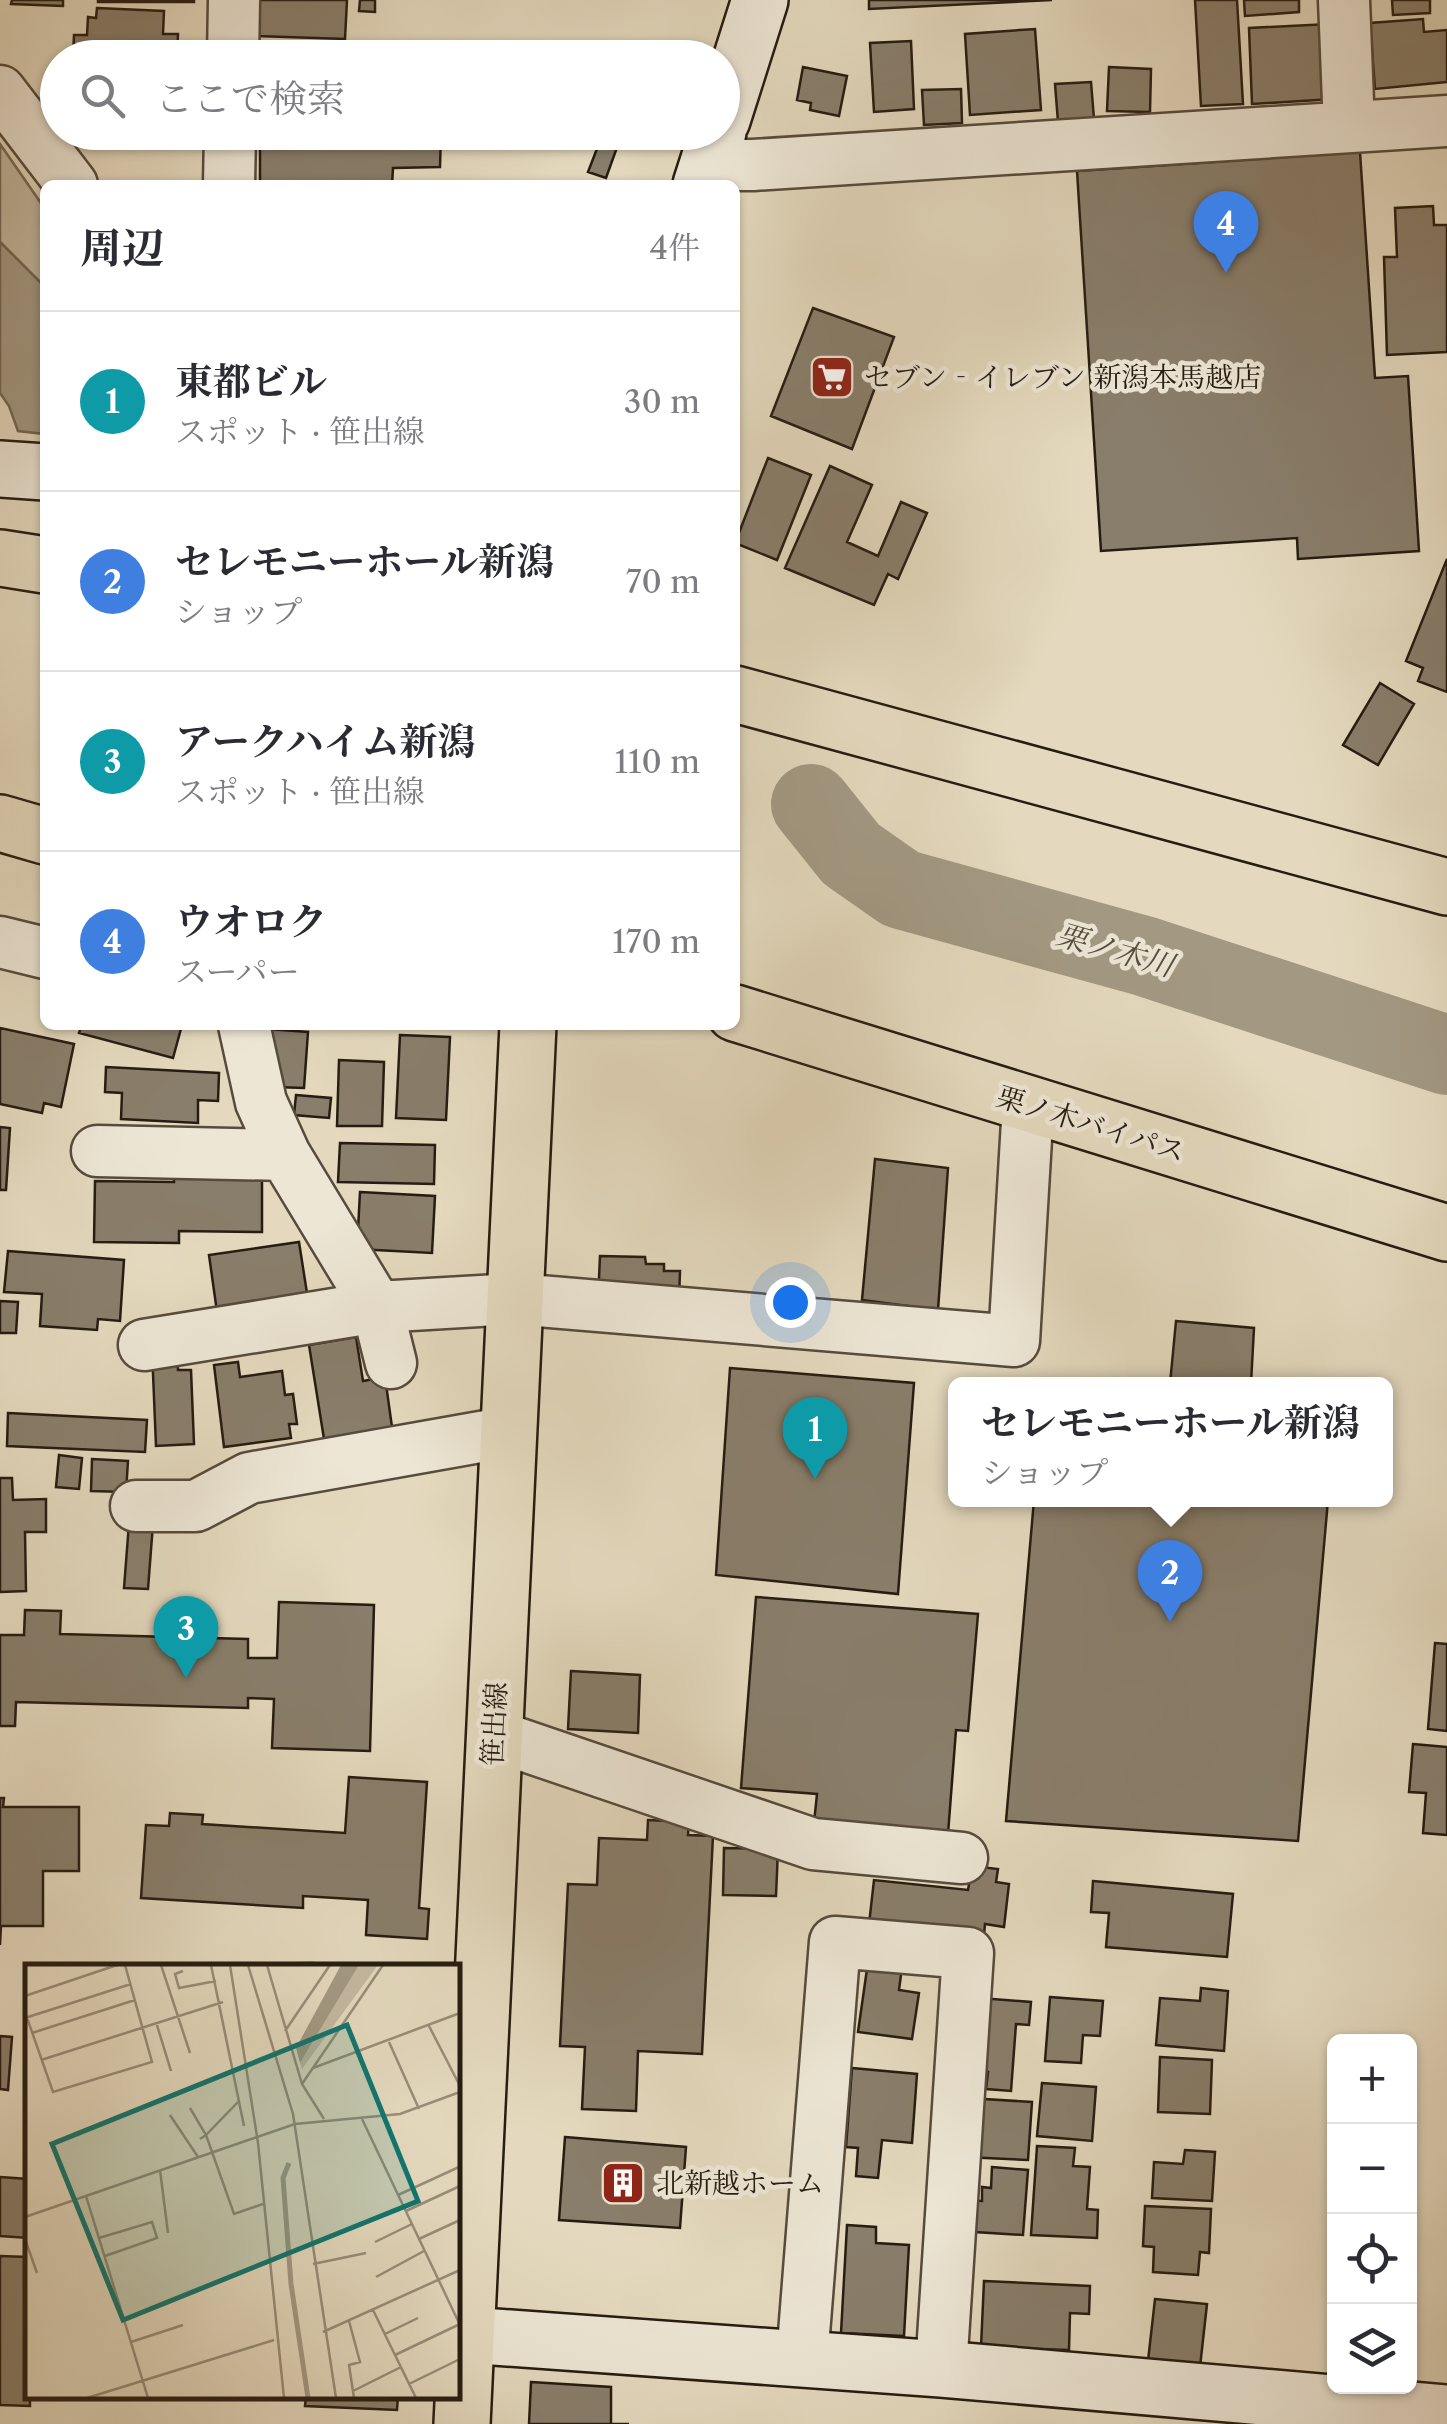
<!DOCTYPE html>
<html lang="ja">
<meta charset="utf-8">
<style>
:root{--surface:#fff;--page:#f7f7f7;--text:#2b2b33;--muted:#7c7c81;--line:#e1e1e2;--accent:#8f2418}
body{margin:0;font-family:"Libre Caslon Text","Noto Serif JP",serif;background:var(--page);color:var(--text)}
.controls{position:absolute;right:30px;bottom:30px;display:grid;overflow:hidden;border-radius:15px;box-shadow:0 2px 8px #0004}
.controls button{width:90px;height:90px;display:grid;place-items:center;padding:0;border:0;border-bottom:2px solid var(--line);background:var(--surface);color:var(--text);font:50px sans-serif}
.you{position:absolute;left:790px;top:1302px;width:35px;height:35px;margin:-25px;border:8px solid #fff;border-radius:50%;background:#1a73e8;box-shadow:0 0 0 15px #1a73e833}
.badge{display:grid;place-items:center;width:65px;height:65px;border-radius:50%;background:var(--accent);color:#fff;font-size:32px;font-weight:700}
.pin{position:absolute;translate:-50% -82px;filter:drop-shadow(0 2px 5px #0008)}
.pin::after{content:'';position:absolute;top:52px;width:35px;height:30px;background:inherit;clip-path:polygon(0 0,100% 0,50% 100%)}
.popup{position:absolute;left:948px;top:1377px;width:445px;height:130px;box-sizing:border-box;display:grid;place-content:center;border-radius:15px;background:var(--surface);filter:drop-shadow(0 2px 8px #0005);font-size:32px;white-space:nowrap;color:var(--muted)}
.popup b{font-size:38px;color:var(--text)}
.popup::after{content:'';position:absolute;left:50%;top:100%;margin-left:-20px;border:20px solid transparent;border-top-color:var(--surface)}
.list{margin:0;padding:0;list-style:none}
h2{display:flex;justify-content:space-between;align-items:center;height:130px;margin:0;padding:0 40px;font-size:42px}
h2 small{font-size:32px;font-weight:400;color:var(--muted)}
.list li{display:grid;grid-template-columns:65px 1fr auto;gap:30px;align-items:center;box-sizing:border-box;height:180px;padding:0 40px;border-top:2px solid var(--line)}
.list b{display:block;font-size:38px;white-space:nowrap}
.list p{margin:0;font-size:32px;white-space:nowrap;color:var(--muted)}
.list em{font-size:32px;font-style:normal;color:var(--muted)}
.icon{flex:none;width:55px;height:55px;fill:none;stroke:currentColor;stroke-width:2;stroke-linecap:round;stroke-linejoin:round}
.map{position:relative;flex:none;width:1447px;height:2424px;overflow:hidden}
.search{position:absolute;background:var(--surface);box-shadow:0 2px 8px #0004;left:40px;top:40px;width:700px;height:110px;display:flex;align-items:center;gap:25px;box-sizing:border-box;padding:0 35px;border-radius:55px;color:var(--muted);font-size:38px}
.panel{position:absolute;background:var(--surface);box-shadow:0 2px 8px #0004;left:40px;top:180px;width:700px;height:850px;border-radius:15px}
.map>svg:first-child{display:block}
.green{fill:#c4b9a1;stroke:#756a59;stroke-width:2.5}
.water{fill:#a39983;stroke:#716755;stroke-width:2.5}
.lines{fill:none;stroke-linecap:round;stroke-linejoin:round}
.river{stroke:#a39983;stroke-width:80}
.building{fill:#897e6b;stroke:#261c11;stroke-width:2.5}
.street-casing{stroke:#564b3c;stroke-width:55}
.secondary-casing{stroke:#261c11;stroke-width:60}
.primary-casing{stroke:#261c11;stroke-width:60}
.highway-casing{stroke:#261c11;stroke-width:60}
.street{stroke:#ede6d5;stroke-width:50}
.secondary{stroke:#ede6d5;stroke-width:55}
.primary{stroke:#e4d9be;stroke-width:55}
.highway{stroke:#e4d9be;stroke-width:55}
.labels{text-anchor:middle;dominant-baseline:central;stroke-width:9;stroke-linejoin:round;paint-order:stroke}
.poi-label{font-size:28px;fill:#261c11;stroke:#ede6d5;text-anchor:start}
.street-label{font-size:28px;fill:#261c11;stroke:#ede6d5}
.water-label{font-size:30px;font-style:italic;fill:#584e3f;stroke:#ede6d5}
.inset-river{fill:none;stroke:#a39983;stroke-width:5}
.inset-road{fill:none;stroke:#988d79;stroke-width:2.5}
.view{fill:#0f766e;fill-opacity:0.15;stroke:#0f766e;stroke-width:5}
.inset-edge{fill:none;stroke:#261c11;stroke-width:5}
</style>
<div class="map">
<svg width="1447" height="2424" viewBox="0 0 1447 2424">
<rect width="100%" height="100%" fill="#e4d9be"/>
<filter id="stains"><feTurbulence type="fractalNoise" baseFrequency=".002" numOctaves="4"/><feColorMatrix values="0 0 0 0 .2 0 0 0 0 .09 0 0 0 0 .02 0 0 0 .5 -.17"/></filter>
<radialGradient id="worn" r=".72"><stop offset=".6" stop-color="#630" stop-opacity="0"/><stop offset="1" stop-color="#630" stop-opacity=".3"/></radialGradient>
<path class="green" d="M0,144L45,209V287L0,242Z"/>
<path class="water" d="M0,242L45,287V434L18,431L9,406L0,393Z"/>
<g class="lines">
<path class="river" d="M811,804L851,854L901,889L1144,956L1447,1055"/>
</g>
<path class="building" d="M12,0H63V6L11,4Z
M98,0H194V2H98Z
M250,0H347L345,39L256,36Z
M360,0H375V12L359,11Z
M869,0H1052L869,9Z
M1195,0H1237L1243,104L1201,106Z
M1244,0H1299V12L1245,16Z
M1392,0H1430V13L1393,15Z
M97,8L164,11L163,34H178L177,58H73L74,35H87L88,17L96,18Z
M1423,19L1424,32L1447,30V82L1375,89L1370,23Z
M1329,24L1333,99L1252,104L1249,28Z
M1035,29L1041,110L970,115L965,34Z
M911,41L914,109L874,112L870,43Z
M252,46L335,49L334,58H252Z
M803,67L847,76L839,116L810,110L811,103L797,100Z
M1109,67L1151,69L1150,112L1107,111Z
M1091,82L1094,119L1058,122L1055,84Z
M961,89L962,123L924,125L922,90Z
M260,132H441L440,167L393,168L392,185H260Z
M603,133L620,139L606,178L588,172Z
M1360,152L1375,378L1408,376L1419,551L1298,559L1297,538L1101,551L1077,171Z
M1433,206L1434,225H1447V352L1387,355L1384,257H1397L1395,208Z
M813,308L894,337L852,449L771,416Z
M768,458L811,475L777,560L735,543Z
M830,466L872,485L847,542L878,556L901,502L927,513L898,579L888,574L874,605L785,568Z
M1447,559V692L1418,681L1423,668L1406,661Z
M1380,683L1414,704L1378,765L1343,745Z
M82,1025H182L173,1058L79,1033Z
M0,1028L74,1044L61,1107L44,1103L42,1113L0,1104Z
M268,1029L308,1032L304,1088L275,1087Z
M400,1035L450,1037L446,1120L396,1118Z
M339,1060L384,1062L382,1126H337Z
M106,1067L219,1073L218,1101L198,1100V1123L121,1119L122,1093L105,1092Z
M296,1095L331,1098L329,1118L294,1115Z
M0,1127L10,1128L6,1190H0Z
M340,1143L435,1145L434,1184L338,1182Z
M875,1159L948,1168L938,1310L862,1300Z
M174,1166L262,1167V1232L179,1231V1243L94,1242L95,1181L174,1182Z
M360,1192L435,1196L432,1253L357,1249Z
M299,1242L309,1306L218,1319L209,1255Z
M8,1251L124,1260L120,1321L98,1319L97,1330L40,1326L42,1294L4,1292Z
M600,1256L645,1257L646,1264H664V1271H680L679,1301L598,1300Z
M0,1301L18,1302L16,1333H0Z
M1176,1321L1254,1328L1251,1384H1170Z
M356,1337L363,1381L385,1377L392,1427L324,1439L309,1345Z
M177,1348L178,1370H191L194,1444L156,1446L152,1349Z
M238,1362L240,1377L282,1371L285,1395L293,1394L297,1424H289L291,1438L224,1447L214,1365Z
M730,1368L914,1383L898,1594L716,1575Z
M8,1413L147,1420L145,1452L7,1446Z
M59,1455L82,1458L79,1489L56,1487Z
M92,1459L128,1461L126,1492L91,1491Z
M0,1478H12L13,1500L46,1499V1532H25L26,1591L0,1592Z
M1034,1500H1328L1298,1841L1006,1821Z
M129,1523L153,1524L148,1589L124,1588Z
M756,1597L978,1614L968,1731L956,1730L948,1834L814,1823L817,1794L741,1788Z
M279,1602L374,1605L370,1751L272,1748L274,1699L248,1698V1708L16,1702L15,1726H0V1635H24L25,1610L61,1611L60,1634L248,1639V1658H277Z
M1435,1643L1447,1644V1731L1428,1729Z
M571,1671L640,1675L638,1733L568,1729Z
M1413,1744L1447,1747V1835L1423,1833L1426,1793L1409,1792Z
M349,1777L427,1782L419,1908L429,1909L427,1939L366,1935L368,1900L303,1896V1908L141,1898L146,1825L169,1826L170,1813L203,1815L202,1824L345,1833Z
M0,1798H4L3,1807H79V1871H43V1926H1L0,1945Z
M648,1820L689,1822L688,1835L713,1836L702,2054L638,2051L636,2111L582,2109L585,2047L560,2046L568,1884L597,1885L599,1838L647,1840Z
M724,1848L778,1849L776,1896L723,1895Z
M972,1866L998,1869L996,1882L1009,1884L1004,1927L985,1924L983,1946L868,1933L874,1880L968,1890Z
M1093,1881L1233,1894L1227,1957L1106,1947L1109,1913L1091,1912Z
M868,1962L902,1967L899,1990L919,1993L912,2039L858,2032Z
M313,1963V1966H228V1964Z
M1201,1988L1228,1991L1224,2051L1156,2045L1160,1998L1200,2001Z
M1050,1997L1103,2001L1100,2036L1083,2035L1081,2063L1045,2061Z
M980,1998L1031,2002L1029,2025L1016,2024L1011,2091L986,2089L988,2072L974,2071Z
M0,2036L12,2037L8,2090L0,2089Z
M1160,2057L1212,2060L1210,2114L1158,2112Z
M852,2068L917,2074L912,2143L882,2140L878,2178L856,2176L858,2148L846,2147Z
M1042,2083L1096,2087L1092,2141L1037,2136Z
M968,2098L1032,2102L1028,2160L965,2157Z
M565,2137L686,2147L680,2228L559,2220Z
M1037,2146L1075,2148L1073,2166L1090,2167L1087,2209L1098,2210L1097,2238L1031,2235Z
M1185,2150L1215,2152L1212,2201L1152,2198L1154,2162L1183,2164Z
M992,2167L1028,2170L1023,2235L959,2231L962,2200L982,2201V2187L991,2188Z
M0,2177L28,2179V2238L0,2236Z
M1145,2206L1211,2209L1209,2253L1200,2252L1198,2275L1153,2272L1154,2247L1143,2246Z
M847,2225L876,2227V2243L909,2245L904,2336L841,2333Z
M0,2256L28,2257L30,2406L0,2405Z
M984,2281L1090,2286L1089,2314L1070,2313L1069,2350L981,2347Z
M1155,2299L1207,2304L1200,2367L1148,2361Z
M531,2382L611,2387V2424H629H529Z
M306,2396H398L397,2410L305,2406Z"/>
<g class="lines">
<g class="street-casing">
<path id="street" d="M1344,0L1349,127
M233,58L234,0
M0,91L72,185
M708,165H753L1447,121
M229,185L230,132
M0,942L45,953
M244,1025L261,1102L285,1155L377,1307L515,1299L1014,1341L1028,1105
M97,1151L285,1155
M144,1345L377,1307L391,1363
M136,1506H196L249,1478L508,1432
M493,1735L813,1844L962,1858
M802,2359L835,1942L968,1953L941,2369"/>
</g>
<g class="secondary-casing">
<path id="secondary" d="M722,120L760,0
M701,185L718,132
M0,469L45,472
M467,2335L941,2369L1447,2413"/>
</g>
<g class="primary-casing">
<path id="primary" d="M462,2424L528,1025"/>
</g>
<g class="highway-casing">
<path id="highway" d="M0,558L45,565
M735,694L1447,887
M0,823L45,836
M735,1013L1447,1233"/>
</g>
<use href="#street" class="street"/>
<use href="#secondary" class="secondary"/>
<use href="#primary" class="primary"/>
<use href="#highway" class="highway"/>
</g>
<defs>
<g id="supermarket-square" transform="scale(2.25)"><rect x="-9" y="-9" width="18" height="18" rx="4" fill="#8f2418" stroke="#ede6d5"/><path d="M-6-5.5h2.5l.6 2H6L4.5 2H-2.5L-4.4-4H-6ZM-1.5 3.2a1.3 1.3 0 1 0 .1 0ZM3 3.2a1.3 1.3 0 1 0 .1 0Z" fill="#fff"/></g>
<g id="building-square" transform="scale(2.25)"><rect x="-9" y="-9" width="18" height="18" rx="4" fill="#8f2418" stroke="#ede6d5"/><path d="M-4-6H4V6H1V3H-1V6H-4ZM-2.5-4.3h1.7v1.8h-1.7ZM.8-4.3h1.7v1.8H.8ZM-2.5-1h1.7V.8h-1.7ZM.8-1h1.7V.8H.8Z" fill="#fff"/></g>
</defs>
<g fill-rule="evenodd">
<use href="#supermarket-square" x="832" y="377"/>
<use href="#building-square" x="623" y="2183"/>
</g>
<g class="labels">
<g class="poi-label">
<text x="864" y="377">セブン‐イレブン 新潟本馬越店</text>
<text x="656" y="2183">北新越ホーム</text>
</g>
<g class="street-label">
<text transform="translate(1091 1124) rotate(17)">栗ノ木バイパス</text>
<text transform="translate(494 1724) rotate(-87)">笹出線</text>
</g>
<g class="water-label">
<text transform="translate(1115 950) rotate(16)">栗ノ木川</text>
</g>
</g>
<g transform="translate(25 1964)">
<rect width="435" height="435" fill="#e4d9be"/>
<path d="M334,1H353L277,105L275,99Z" fill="#c4b9a1"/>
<path d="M316,1H334L275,99L271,84Z" fill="#a39983"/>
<path class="inset-river" d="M264,199L258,214L266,320L283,434"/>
<path class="inset-road" d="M136,1L165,89M186,1L219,162M205,1L233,179L259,434M223,1L268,150L311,434M242,1L277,120L299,155M158,7L150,10L154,24L191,17M0,32L92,1M0,48L28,128L127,98L100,1M0,54L106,20M131,58L146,107M404,62L435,122M260,67L305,1M7,69L110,36M364,78L394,145M16,96L198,38M288,104L435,49M277,120L358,1M213,138L181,171L209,250L238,240M165,144L181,171L175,175M145,151L173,193M337,155L435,361M270,160L375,150L435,128M135,206L143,269M373,231L434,203M61,232L123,434M381,247L435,222M0,253L270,160M74,274L127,258L132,274L80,292M0,275L12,309M394,275L435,256M350,278L387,260M288,300L341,289M351,313L399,287M348,346L391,434M324,357L335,398L324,401L329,434M298,368L435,306M360,370L393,354M106,378L158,361M370,391L435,360M384,420L435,395M328,427L376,403M62,434L249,376"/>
<path class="view" d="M322,61L393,237L98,356L27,180Z"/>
<rect width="435" height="435" class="inset-edge"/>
</g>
<rect width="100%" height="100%" filter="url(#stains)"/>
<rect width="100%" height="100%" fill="url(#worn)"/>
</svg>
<div class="controls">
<button>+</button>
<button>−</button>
<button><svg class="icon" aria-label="locate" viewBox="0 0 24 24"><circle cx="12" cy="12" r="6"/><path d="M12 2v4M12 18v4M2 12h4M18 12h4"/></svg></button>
<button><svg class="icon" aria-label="layers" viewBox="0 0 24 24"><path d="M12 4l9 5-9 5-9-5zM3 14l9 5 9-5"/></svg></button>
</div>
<div class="you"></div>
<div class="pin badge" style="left:815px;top:1479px;background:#0f9aa8">1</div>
<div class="pin badge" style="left:1170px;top:1622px;background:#3f7fe0">2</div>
<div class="popup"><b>セレモニーホール新潟</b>ショップ</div>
<div class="pin badge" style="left:186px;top:1678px;background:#0f9aa8">3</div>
<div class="pin badge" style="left:1226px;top:273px;background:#3f7fe0">4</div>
<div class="search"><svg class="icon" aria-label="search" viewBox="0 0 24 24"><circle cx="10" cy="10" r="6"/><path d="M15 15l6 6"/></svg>ここで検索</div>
<section class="panel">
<h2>周辺<small>4件</small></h2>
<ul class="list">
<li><span class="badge" style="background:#0f9aa8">1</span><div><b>東都ビル</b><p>スポット · 笹出線</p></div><em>30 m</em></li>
<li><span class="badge" style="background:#3f7fe0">2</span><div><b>セレモニーホール新潟</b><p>ショップ</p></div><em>70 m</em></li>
<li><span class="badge" style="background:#0f9aa8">3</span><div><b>アークハイム新潟</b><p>スポット · 笹出線</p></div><em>110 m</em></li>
<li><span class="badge" style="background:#3f7fe0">4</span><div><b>ウオロク</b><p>スーパー</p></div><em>170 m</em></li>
</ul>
</section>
</div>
